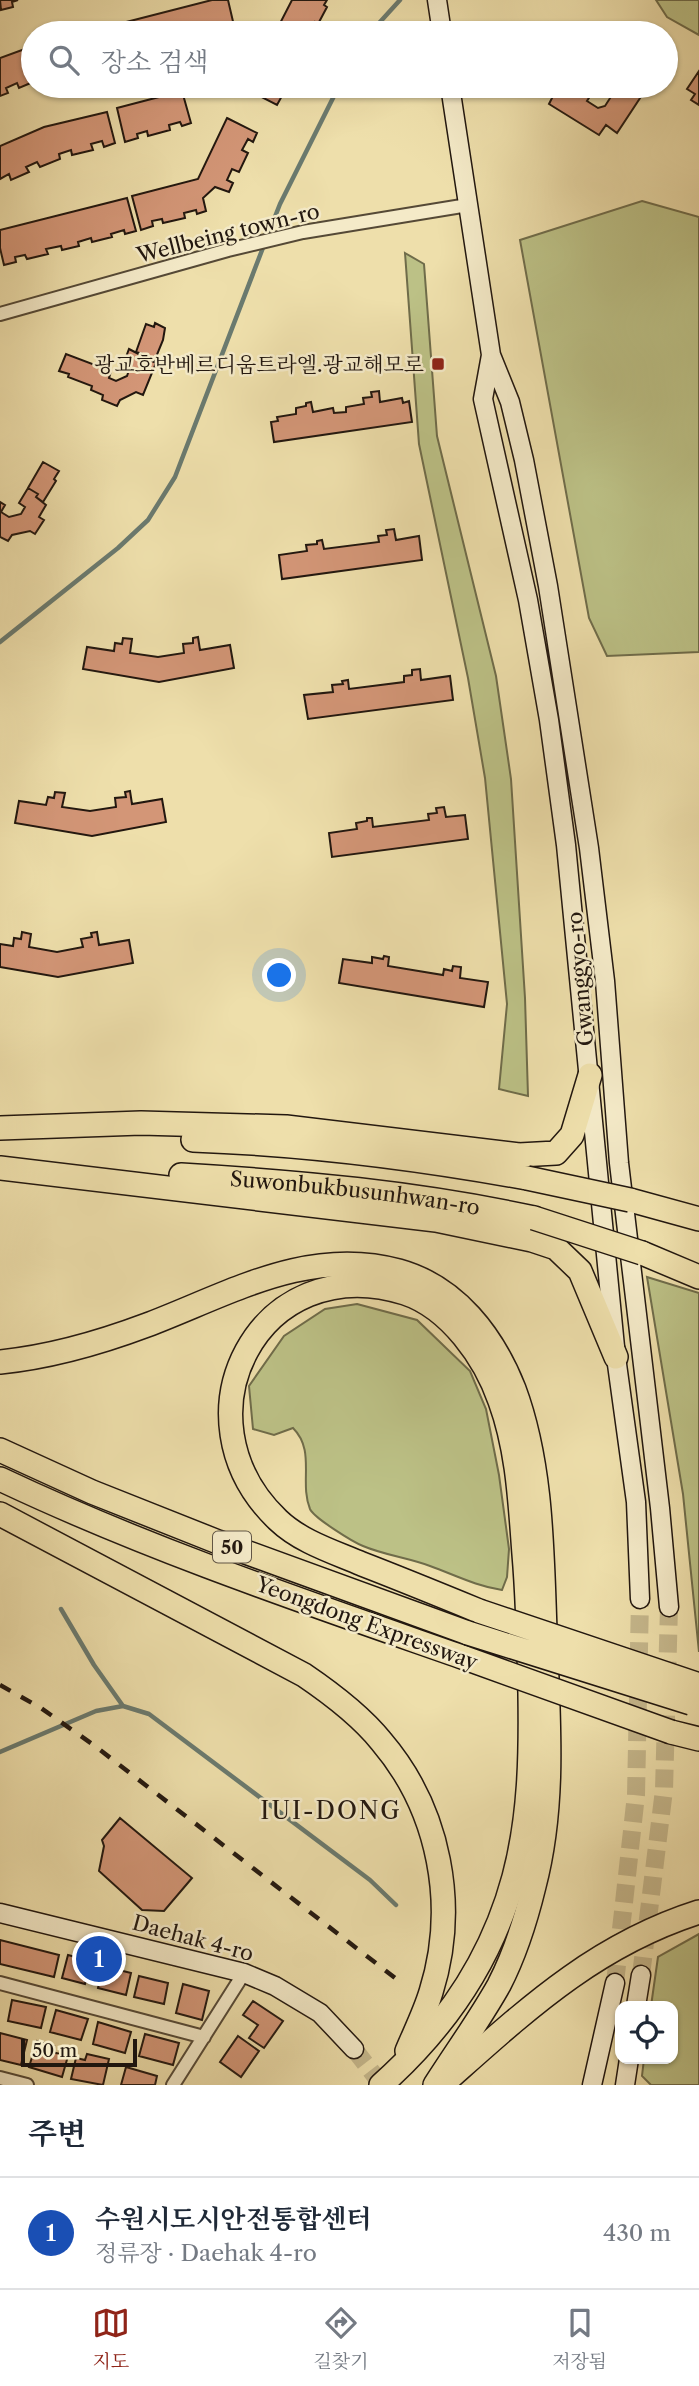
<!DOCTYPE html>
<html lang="ko">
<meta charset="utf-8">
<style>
:root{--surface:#fff;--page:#f2f2f3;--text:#1f2937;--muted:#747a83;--line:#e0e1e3;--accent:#8f2418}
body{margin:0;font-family:"Libre Caslon Text","Noto Serif KR",serif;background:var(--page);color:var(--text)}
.controls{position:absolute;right:21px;bottom:21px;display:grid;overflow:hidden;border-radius:14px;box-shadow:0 2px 5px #0004}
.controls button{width:63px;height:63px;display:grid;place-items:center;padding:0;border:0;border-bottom:2px solid var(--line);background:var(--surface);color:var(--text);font:35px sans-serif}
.scale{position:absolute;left:21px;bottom:18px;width:116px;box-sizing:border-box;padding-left:7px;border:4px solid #22170f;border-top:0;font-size:19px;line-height:24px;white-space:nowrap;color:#22170f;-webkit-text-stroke:5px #f4eac8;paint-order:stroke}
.you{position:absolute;left:280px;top:976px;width:24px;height:24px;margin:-18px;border:5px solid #fff;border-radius:50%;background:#1a73e8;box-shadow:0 0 0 10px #1a73e833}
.badge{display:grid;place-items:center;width:46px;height:46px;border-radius:50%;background:var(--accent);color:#fff;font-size:23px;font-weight:700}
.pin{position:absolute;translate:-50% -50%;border:4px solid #fff;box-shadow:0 2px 7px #0006}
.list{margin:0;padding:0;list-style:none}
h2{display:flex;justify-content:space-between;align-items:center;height:91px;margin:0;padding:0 28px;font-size:30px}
h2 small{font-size:23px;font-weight:400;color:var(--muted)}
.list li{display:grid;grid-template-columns:46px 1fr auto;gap:21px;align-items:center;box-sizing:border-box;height:112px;padding:0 28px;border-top:2px solid var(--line)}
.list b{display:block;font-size:26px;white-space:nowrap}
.list p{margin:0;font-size:23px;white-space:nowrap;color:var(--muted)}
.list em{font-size:23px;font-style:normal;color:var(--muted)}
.icon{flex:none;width:38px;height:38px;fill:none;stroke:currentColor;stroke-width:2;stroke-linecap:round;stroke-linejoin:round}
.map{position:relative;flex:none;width:699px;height:2085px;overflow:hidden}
.search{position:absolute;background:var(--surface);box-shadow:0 2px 5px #0004;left:21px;right:21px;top:21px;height:77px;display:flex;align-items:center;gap:18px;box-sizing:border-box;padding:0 24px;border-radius:38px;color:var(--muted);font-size:26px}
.sheet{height:203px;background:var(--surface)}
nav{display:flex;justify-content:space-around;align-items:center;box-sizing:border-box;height:98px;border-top:2px solid var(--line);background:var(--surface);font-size:19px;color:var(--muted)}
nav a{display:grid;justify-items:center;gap:4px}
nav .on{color:var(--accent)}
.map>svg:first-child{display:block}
.green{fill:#bcc186;stroke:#6f6c4a;stroke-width:2}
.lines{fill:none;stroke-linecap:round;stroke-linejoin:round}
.stream{stroke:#6a7a6f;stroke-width:4.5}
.building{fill:#d39677;stroke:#22170f;stroke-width:2}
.secondary-tunnel{stroke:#c5b78c;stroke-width:18;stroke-dasharray:18 9;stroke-linecap:butt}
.street-casing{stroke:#554936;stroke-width:16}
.secondary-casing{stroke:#22170f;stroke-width:21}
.highway-casing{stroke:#22170f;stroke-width:26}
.street{stroke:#f4eac8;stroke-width:12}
.secondary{stroke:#f4eac8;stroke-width:18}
.highway{stroke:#eedfab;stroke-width:23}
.rail{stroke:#22170f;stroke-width:4.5;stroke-dasharray:12 12;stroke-linecap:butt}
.highway-bridge-casing{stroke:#22170f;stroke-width:26;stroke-linecap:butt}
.highway-bridge{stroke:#eedfab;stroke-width:23}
.poi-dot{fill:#8f2418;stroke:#f4eac8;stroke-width:2.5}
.labels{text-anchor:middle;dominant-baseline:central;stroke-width:5;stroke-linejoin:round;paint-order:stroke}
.shield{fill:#f4eac8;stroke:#615646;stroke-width:2}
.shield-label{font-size:19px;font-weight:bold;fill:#22170f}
.street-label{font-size:21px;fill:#22170f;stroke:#f4eac8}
.poi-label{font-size:21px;fill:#22170f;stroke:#f4eac8;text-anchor:end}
.quarter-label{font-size:24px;letter-spacing:2px;fill:#22170f;stroke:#f4eac8}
</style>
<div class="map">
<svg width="699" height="2085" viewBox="0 0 699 2085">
<rect width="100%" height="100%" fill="#eedfab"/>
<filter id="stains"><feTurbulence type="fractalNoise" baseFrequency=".00286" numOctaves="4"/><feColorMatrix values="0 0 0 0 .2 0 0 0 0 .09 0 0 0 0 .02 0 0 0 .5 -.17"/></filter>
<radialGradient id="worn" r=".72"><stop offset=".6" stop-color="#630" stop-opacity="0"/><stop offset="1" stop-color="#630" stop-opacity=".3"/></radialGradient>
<path class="green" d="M656,0H699V35L667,17Z
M642,201L699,217V652L607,656L589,618L520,240Z
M405,253L424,264L437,436L496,676L511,779L525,998L528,1096L499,1089L507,1004L485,778L468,678L419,444Z
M647,1277L699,1293V1652L683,1494Z
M357,1304L417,1320L470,1371L486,1409L499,1475L509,1549L507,1577L502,1590C476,1586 455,1575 430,1566C409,1558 384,1555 363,1546C353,1542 314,1518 310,1509C299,1482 316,1451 293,1428L274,1435L253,1429L249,1386L284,1336L325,1309Z
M699,1934V2085H651L642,2076L644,2059H673V2006H651L658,1957Z"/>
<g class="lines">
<path class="stream" d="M370,33L400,0
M267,237L280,204L339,86
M0,642L118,548L148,520L175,477L264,245
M61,1609L94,1665L123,1706
M0,1752L96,1711L123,1706L149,1714L370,1880L396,1905"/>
</g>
<path class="building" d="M0,0H18L12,2L13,7L1,10Z
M212,0H228L235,30L224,33L223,29L210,33H96L95,30Z
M292,0H327L324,5L327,7L318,24L315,22L309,33H275Z
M33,46V82L19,88L17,83L6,88L8,93L0,96V58Z
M699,71V105L691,100L695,94L687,89Z
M247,86H281L278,92L283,94L277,105L246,89Z
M550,86H563L577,94L582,86L592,93L587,101L598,108L605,106L614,92L608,86H648L617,133L606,125L599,135L549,104L552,98L545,93Z
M182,91L191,123L182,126L180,122L169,125L170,130L148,136L147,131L137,134L138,138L125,142L117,108Z
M107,112L115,143L104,147L102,141L91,144L93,150L72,155L71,150L59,154L60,159L40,167L37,162L26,167L29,172L11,180L9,174L0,179V146L44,127Z
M227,118L257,133L253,142L248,139L242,150L248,153L239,172L232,169L227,180L233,183L229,192L215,187L203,198L206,211L197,214L196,210L184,213L185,218L163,223L162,219L152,221L153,226L141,230L132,196L198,179Z
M127,198L136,231L125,234L124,230L111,234L112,237L92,242L91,238L78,242L79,246L62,250L61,246L46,249L48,254L27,259L25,255L15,257L16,262L4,265L0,248V230Z
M155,323L165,328L163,340L154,362L141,357L143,354L136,352L146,324L154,327Z
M129,349L156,363L143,395L136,392L120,400L117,406L102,400L103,395L91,390L92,386L68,377L69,374L59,371L66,354L111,371L109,378L116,381L127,376L130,367L123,365Z
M379,391L380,402L402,398L403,403L409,401L412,422L274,442L271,422L278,421L277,417L296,414V408L306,406V403L311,402L313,412L333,408L334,413L346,412V407L364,404L363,398L372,397L371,392Z
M43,462L59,471L54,479L56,481L43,502L36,497L38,494L28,488Z
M28,488L38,494L36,497L46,505L39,517L44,520L35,534L30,531L12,535L8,541L0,537V502L5,505L1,512L9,517L21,514L25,507L19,503Z
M394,529L396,540L419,536L422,560L282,579L279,555L307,551L306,545L317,544V541L322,540L324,549L379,542L378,536L387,535L386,530Z
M198,637L200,650L230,645L234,668L159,682L83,669L87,647L114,651L115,643L122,644L123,638L132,639L130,653L158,657L184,653L183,644L193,643V638Z
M420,669L421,680L450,676L453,700L308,719L304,695L333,692L332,685L343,684L342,681L348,680L349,689L404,682V676L412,675V670Z
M130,791L132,804L162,799L166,822L92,836L15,823L19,801L46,805L48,797L54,798L55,792L65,793L62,807L90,811L116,807L115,798L126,797L125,792Z
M444,807L446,817L465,815L468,839L332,857L329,833L357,829L356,823L367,821V818H372L373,827L429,820L428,814L437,813L436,808Z
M22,932L31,934L29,947L57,952L83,947L81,939L92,937L91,933L97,932L99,945L129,940L133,963L58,977L0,967V944L13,946L14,938L21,939Z
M384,956L389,957L388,966L443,975L444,969L452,971L453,966L461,967L460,978L488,982L484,1007L339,983L343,959L372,963V957L383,959Z
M120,1818L192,1878L164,1911L142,1910L99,1871L104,1846L102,1840Z
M0,1940L59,1955L54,1977L0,1964Z
M68,1955L91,1961L85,1984L62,1978Z
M103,1966L131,1973L126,1995L98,1988Z
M139,1976L168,1983L164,2004L134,1997Z
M183,1984L209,1991L202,2020L176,2013Z
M12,2000L46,2007L41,2028L8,2021Z
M253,2001L283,2021L264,2048L249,2038L258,2025L243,2015Z
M56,2010L88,2019L81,2040L50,2032Z
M98,2022L131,2032L125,2053L93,2044Z
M0,2033L27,2040L21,2065L0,2060Z
M145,2034L179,2043L173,2065L139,2056Z
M238,2036L259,2051L241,2077L220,2062Z
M37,2041L54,2046L52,2052L68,2056L62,2077L29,2067Z
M87,2054L109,2059L103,2085L71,2079L76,2058L85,2060Z
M126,2067L157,2076L155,2085H121Z"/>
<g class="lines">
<path class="secondary-tunnel" d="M641,1975L664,1790L669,1607
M615,1983L636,1795L640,1599
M354,2049L382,2085"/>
<g class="street-casing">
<path id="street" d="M0,314L228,250L303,232L468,205
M0,1983L204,2037
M0,2078L27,2085
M173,2085L244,1973"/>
</g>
<g class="secondary-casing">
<path id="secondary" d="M437,0L442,33
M450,86L491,355L510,402L524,460L548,586L589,848L605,981L619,1163L660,1508L669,1607
M491,355L483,399L528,600L549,720L566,845L616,1357L636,1502L640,1599
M0,1913L244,1973L275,1986L320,2013L354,2049
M636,2006L641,1975
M592,2085L615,1983
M625,2085L629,2059"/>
</g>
<g class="highway-casing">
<g id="highway">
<path d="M0,1128L141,1123L286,1127L519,1155L556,1153L572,1135L590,1075"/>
<path d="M193,1140C305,1144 417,1158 527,1178"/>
<path d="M0,1168L436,1220L532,1240L556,1248L580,1271L616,1357"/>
<path id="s1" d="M181,1175C300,1182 418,1193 534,1218"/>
<path d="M630,1200L699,1219"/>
<path d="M642,1253L699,1277"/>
<path d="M0,1362C50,1357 99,1343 147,1325C229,1294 308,1246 399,1271C456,1287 493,1336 514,1389C542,1464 542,1551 545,1630C548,1716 556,1802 534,1886C526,1919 515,1954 499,1985C480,2019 456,2052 435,2085"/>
<path d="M0,1450L92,1492L218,1542L468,1633"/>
<path d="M0,1479C150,1550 308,1603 465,1658"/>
<path d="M0,1514L304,1675C332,1694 360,1715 381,1741C440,1810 458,1906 431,1992C425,2012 415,2032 407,2051"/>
<path d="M671,1732L699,1739"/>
<path d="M446,2081C526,2010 595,1945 699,1912"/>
<path d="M381,2085C444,2029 492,1959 514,1877C530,1817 531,1755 530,1694C529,1647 528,1600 524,1554C520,1502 518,1450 500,1401C485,1358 450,1308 405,1293C259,1247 171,1418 278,1520C301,1542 334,1552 362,1564C401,1579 440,1595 479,1611"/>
</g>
</g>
<use href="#street" class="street"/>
<use href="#secondary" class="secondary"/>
<use href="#highway" class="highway"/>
<path class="rail" d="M0,1685L41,1708L95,1746L399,1981"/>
<g class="highway-bridge-casing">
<path id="highway-bridge" d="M527,1178L630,1200
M534,1218L642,1253
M479,1611L699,1685
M468,1633L691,1703
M465,1658L671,1732"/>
</g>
<use href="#highway-bridge" class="highway-bridge"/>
</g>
<rect class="poi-dot" x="431" y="357" width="14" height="14" rx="3.5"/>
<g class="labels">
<rect class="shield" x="213" y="1531.5" width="38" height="31" rx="5"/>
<g class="shield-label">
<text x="232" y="1547">50</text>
</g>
<g class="street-label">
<text transform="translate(228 233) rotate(-14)">Wellbeing town-ro</text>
<text transform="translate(580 979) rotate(-95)">Gwanggyo-ro</text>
<text stroke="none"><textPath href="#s1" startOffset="175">Suwonbukbusunhwan-ro</textPath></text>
<text transform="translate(367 1623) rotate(20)">Yeongdong Expressway</text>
<text transform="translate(193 1938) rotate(15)">Daehak 4-ro</text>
</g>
<g class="poi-label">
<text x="424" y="364">광교호반베르디움트라엘.광교해모로</text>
</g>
<g class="quarter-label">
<text x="331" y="1810">IUI-DONG</text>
</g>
</g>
<rect width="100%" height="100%" filter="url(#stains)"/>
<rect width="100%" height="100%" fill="url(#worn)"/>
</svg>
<div class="controls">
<button><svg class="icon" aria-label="locate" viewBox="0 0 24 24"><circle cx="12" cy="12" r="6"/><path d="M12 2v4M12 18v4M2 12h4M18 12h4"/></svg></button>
</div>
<div class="scale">50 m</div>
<div class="you"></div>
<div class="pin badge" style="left:99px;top:1959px;background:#1a4fb4">1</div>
<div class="search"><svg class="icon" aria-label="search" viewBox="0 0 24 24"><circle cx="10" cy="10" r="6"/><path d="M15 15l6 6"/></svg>장소 검색</div>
</div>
<section class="sheet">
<h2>주변<small></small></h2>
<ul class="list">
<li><span class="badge" style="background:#1a4fb4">1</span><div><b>수원시도시안전통합센터</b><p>정류장 · Daehak 4-ro</p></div><em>430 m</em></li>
</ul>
</section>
<nav>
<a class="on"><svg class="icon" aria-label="map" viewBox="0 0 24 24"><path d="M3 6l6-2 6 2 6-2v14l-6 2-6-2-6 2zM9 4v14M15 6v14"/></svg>지도</a>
<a><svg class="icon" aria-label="directions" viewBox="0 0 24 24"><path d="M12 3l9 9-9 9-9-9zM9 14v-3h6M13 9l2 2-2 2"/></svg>길찾기</a>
<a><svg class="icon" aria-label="saved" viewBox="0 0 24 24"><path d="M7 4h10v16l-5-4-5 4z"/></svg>저장됨</a>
</nav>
